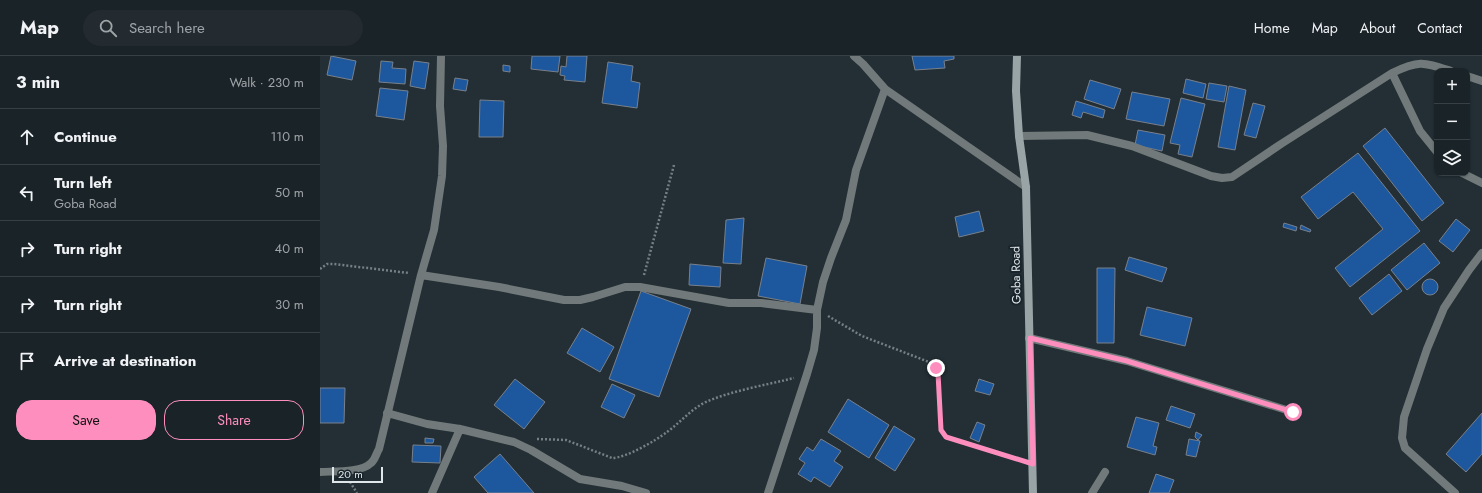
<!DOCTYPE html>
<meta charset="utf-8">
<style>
:root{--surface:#1a2328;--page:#232b30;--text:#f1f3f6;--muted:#9fa4a8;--line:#384045;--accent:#fd8ebe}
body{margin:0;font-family:Jost,sans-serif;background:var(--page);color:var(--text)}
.controls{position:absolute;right:12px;top:12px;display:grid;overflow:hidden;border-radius:8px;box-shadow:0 1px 3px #0004}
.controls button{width:36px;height:36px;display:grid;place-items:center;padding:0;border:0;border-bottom:1px solid var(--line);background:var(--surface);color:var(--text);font:20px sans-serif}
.scale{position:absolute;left:12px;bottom:10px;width:51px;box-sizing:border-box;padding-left:4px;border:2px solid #e0e7eb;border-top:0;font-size:11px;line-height:14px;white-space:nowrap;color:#e0e7eb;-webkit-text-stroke:3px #19252b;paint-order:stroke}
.stop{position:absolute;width:12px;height:12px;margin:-9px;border:3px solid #fd8ebe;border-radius:50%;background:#fff}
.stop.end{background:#fd8ebe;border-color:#fff;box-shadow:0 1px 4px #0008}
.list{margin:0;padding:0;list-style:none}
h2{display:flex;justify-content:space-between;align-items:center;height:52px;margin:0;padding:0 16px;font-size:17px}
h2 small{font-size:13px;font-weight:400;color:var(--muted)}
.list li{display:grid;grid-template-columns:26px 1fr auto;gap:12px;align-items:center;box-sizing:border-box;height:56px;padding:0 16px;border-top:1px solid var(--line)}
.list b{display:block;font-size:15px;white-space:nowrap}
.list p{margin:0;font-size:13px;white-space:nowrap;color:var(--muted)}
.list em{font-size:13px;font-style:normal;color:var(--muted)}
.actions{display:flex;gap:8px;padding:12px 16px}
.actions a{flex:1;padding:9px 0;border:1px solid var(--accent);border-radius:16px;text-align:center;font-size:14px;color:var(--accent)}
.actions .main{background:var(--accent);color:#111}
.icon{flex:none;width:22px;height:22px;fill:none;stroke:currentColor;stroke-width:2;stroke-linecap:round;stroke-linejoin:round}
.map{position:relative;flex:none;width:1162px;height:437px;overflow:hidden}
header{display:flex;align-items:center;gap:24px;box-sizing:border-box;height:56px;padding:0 20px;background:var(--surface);border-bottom:1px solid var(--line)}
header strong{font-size:19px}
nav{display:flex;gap:22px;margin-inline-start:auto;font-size:14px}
.search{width:280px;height:36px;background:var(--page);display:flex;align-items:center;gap:10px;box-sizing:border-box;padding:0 14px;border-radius:22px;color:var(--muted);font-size:15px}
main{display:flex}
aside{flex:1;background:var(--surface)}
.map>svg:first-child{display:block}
.building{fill:#1d589f;stroke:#78808b}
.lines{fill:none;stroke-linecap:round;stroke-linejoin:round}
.path{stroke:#757f84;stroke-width:2.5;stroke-dasharray:2 2;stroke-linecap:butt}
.lane{stroke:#71797a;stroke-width:8}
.street{stroke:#71797a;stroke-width:8}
.secondary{stroke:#98a4a5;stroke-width:8}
.route{stroke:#fd8ebe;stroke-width:5}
.labels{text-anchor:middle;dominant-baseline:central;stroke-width:4;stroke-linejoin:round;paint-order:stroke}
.street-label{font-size:12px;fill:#e0e7eb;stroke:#19252b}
</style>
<header>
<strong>Map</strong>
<div class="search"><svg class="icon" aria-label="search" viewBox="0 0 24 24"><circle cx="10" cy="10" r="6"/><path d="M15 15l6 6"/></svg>Search here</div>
<nav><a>Home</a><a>Map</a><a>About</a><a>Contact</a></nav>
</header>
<main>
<aside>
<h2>3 min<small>Walk · 230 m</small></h2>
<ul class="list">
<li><svg class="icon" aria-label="ahead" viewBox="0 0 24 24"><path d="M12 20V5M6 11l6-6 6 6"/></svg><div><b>Continue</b></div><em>110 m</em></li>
<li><svg class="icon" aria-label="left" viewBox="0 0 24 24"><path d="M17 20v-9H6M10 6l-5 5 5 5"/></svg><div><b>Turn left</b><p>Goba Road</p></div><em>50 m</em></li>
<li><svg class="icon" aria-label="right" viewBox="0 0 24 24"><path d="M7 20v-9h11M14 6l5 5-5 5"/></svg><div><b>Turn right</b></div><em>40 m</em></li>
<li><svg class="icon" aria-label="right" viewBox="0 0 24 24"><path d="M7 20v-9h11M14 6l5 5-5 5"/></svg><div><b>Turn right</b></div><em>30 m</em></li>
<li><svg class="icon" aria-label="arrive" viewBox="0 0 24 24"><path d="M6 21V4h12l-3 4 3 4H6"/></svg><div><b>Arrive at destination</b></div></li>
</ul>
<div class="actions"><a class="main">Save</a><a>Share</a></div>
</aside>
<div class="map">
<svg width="1162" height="437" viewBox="0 0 1162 437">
<rect width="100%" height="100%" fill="#232f35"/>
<path class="building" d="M11,0L36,5L32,24L7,19Z
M212,0H240L238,16L211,13Z
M247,0H267L265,26L244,24L245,20L240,19L241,10L246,11Z
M592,0H634V3L624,5L625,12L595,14Z
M61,5L73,6L72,12L86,13L85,28L59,26Z
M94,5L109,7L105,33L90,30Z
M288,6L313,10L311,25L320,27L317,52L282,47Z
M183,9L190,10V16L183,15Z
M135,22L148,24L146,35L133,33Z
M866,23L886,28L883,42L863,37Z
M770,24L801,33L794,53L764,43Z
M889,27L907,30L904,46L886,43Z
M909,30L926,34L915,94L898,91Z
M60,32L88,35L84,64L56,60Z
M812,36L850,43L844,70L806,63Z
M861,42L885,48L872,101L858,98L860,89L850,87Z
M160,44L184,45L183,81H159Z
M756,45L785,54L783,62L763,56L761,62L752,59Z
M933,47L945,50L936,82L924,79Z
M1065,72L1124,147L1102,165L1043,90Z
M818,74L845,79L842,95L815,89Z
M1038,97L1100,175L1030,231L1015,212L1063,173L1033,136L998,163L981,141Z
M659,155L664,175L639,181L635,161Z
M424,162L421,208L403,207L406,164Z
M1136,163L1150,174L1133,196L1119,185Z
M964,167L977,171L976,175L963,171Z
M981,169L991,174L990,176L980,173Z
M1104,187L1120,207L1087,234L1071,214Z
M809,201L847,212L842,226L805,214Z
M446,202L487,210L480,248L438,240Z
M370,208L401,211L400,231L369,229Z
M777,212H795L794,287H777Z
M1069,218L1082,235L1052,259L1039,242Z
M1102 231a8 8 0 1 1 16 0a8 8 0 1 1-16 0Z
M321,235L371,253L339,341L289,323Z
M827,251L872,262L865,290L820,279Z
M262,272L294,291L280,316L247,297Z
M195,323L225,346L204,373L174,349Z
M659,323L674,328L670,339L655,335Z
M292,328L315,339L304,362L281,351Z
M0,332H25L24,367H0Z
M528,343L569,369L549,402L508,376Z
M851,350L875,358L870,372L846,364Z
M1162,357V398L1146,416L1126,398Z
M816,361L839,367L833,390L837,391L835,399L807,391Z
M657,366L665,369L659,386L650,382Z
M574,370L595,383L575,415L555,402Z
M876,376L882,379L878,384L875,381Z
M105,382L114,383L113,387H105Z
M501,383L521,395L514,405L523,411L510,431L494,421L491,426L478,418L485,407L479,403L487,391L493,395Z
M869,383L880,385L876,401L866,399Z
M93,389L121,390L120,407L92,406Z
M180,398L214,437H168L154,421Z
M836,418L854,424L849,437H829Z"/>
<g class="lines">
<path class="path" d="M0,213L7,208H14L89,217
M324,219L354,109
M508,260L542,280L609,306L616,312L618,317L621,374L626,381L701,405
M217,383L246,384L292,402C306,402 335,385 347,376C361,366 372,352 388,345C415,334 446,329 474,322
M30,426L37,437"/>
<path class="lane" d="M1072,17L1100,75L1117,96
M1147,20L1162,25
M699,80L767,79L812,90L891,120L902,122L912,121L961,88L1072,17C1099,4 1103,6 1131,15
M1142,117L1162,127
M1135,437L1085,392L1082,382L1084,361L1107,293L1124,252L1149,214L1162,197"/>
<path class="street" d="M534,0L543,8L565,33L706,131
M101,219L179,231L244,244H260L273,241L305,231H320L409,247H441L497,254
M709,282L807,305L973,356
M67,357L107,368L140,373L194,386L211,394L260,423L302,430L326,437
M0,416C13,415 41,417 51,407C55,404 56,398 59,393L101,219L114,174L122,120L123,90L120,50L121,0
M112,437L140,373
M448,437L487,318L494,294L497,272V254L503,226L511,202L526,164L536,114L565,33
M772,437L785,416"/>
<path class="secondary" d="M697,0L696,35L699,80L706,131L713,437"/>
</g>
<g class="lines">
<path class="route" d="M616,312L618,317L621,374L626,381L713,408L710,282L807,305L973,356"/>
</g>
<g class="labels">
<g class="street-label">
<text transform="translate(696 219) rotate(-91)">Goba Road</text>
</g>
</g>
</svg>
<div class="controls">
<button>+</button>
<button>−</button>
<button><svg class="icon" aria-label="layers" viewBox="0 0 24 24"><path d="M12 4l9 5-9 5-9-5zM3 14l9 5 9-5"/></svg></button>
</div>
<div class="scale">20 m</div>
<div class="stop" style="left:973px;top:356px"></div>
<div class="stop end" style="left:616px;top:312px"></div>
</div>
</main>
